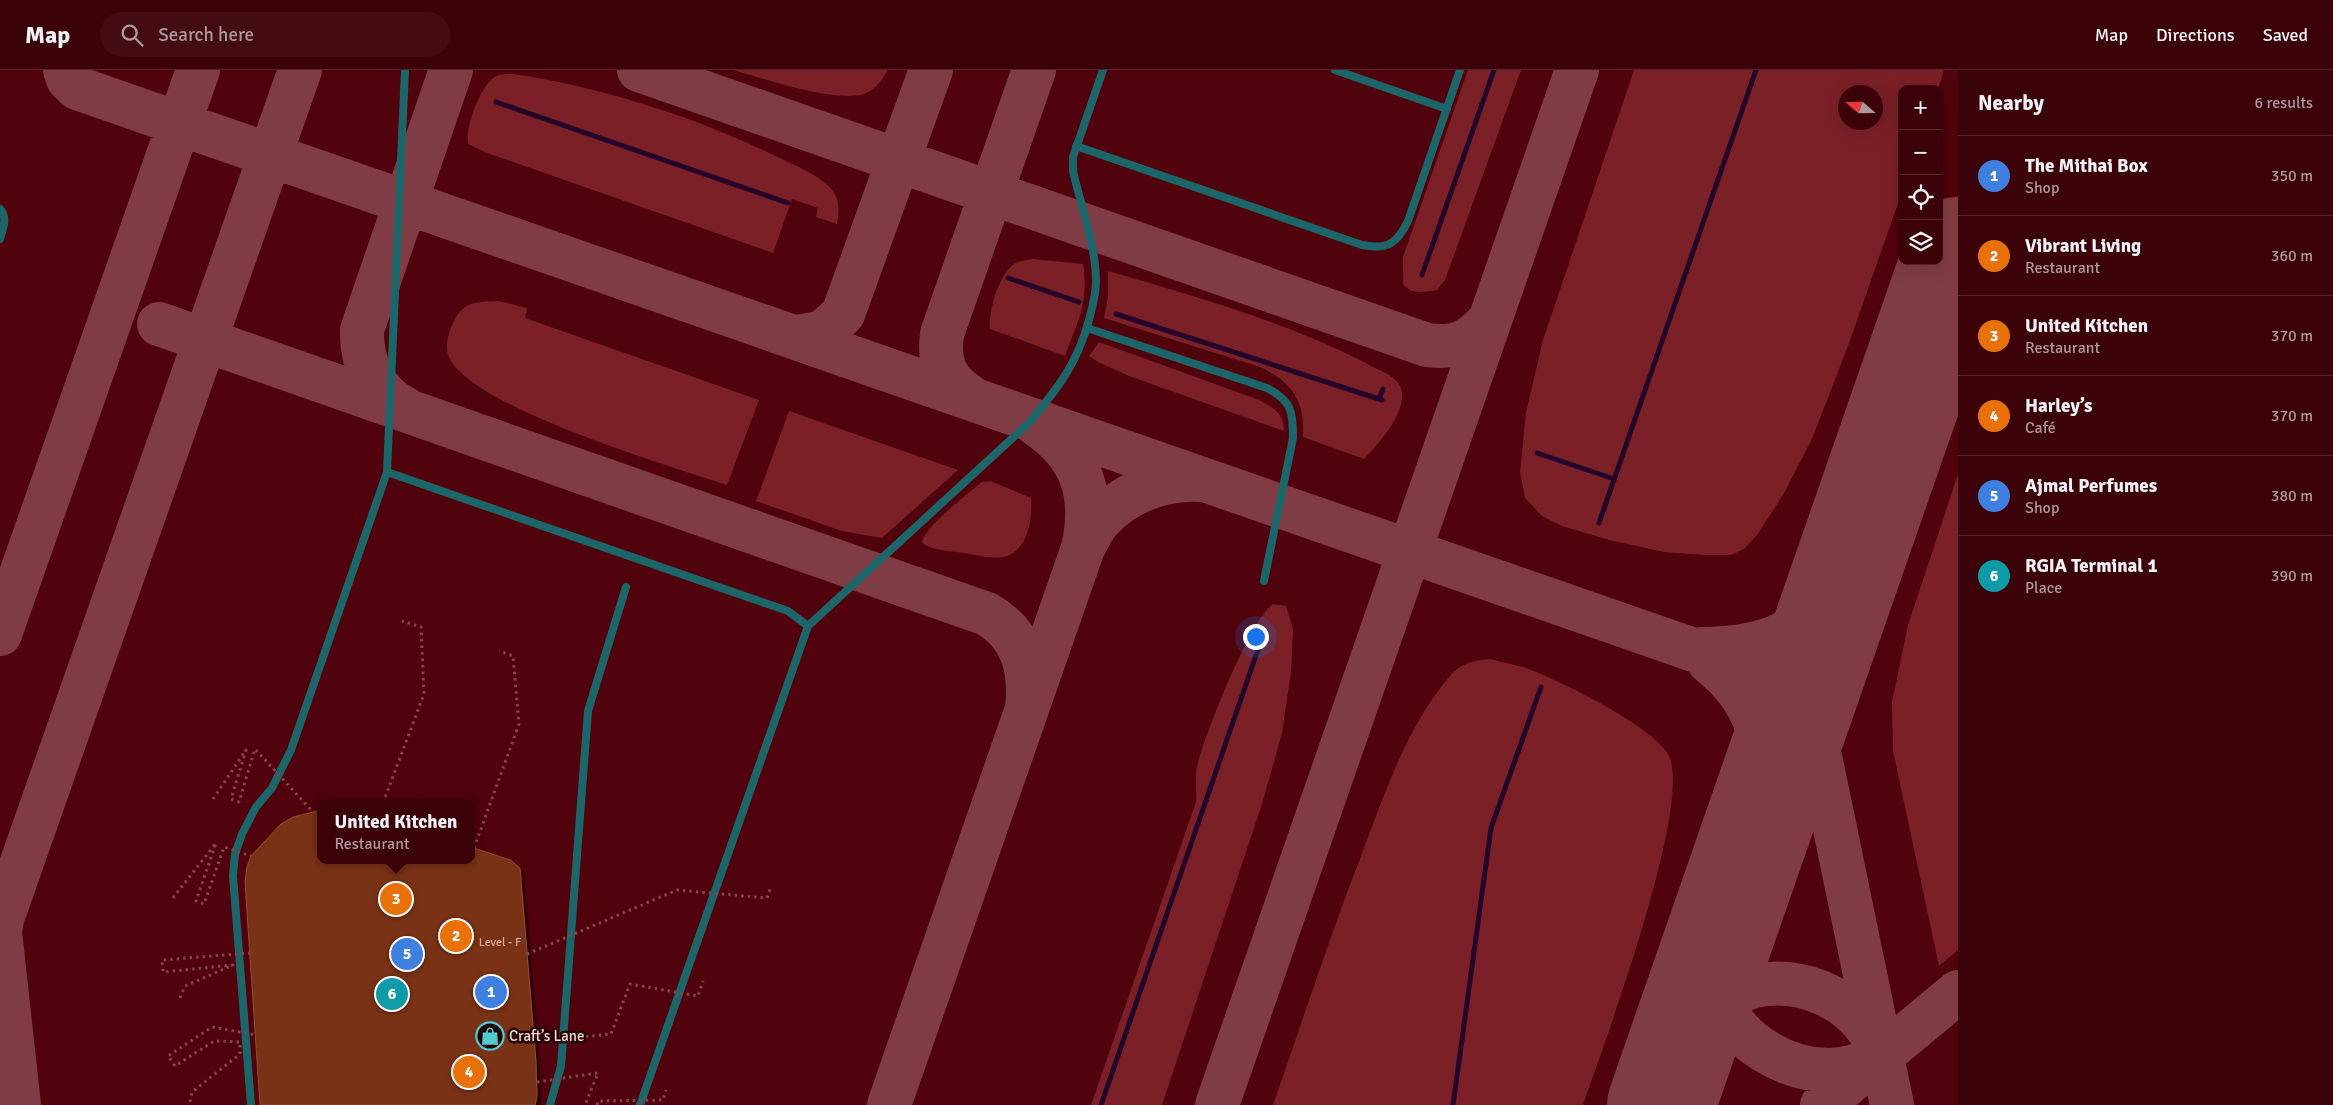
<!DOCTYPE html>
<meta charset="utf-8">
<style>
:root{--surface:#3c020a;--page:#430c13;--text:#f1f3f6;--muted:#ac979c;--line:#55242b;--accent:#51ccd4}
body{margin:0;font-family:Signika,sans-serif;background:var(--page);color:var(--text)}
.controls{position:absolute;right:15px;top:15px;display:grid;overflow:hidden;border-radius:10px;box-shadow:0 5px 20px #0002}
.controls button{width:45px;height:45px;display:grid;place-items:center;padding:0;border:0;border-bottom:1px solid var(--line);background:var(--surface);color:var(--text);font:25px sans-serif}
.compass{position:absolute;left:1838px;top:15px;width:45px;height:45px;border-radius:50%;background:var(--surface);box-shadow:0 5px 20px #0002;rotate:290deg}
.you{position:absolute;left:1255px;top:566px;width:18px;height:18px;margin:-12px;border:4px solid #fff;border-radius:50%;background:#1a73e8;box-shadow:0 0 0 8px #1a73e833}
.badge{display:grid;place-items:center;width:32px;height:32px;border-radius:50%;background:var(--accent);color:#fff;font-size:16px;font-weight:700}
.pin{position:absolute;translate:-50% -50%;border:2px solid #fff;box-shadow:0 1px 5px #0006}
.popup{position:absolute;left:317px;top:729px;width:158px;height:65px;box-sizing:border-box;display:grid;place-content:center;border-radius:10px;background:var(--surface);filter:drop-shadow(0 1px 4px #0005);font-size:16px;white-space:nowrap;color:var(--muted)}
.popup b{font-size:19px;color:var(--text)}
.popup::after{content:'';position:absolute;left:50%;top:100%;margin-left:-10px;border:10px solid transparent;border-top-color:var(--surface)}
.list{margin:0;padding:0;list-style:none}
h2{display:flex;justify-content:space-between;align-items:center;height:65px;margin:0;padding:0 20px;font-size:21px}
h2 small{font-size:16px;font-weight:400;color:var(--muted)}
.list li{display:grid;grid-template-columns:32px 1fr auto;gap:15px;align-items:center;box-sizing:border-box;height:80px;padding:0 20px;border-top:1px solid var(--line)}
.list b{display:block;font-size:19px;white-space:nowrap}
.list p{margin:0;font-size:16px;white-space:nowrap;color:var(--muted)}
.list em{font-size:16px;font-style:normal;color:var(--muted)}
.icon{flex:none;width:28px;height:28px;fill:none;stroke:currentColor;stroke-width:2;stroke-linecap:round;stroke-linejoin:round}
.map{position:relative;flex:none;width:1958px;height:1035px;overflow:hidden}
header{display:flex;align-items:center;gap:30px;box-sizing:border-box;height:70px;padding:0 25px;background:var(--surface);border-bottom:1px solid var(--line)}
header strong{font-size:24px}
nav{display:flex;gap:28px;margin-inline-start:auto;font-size:18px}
.search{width:350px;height:45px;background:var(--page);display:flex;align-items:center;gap:12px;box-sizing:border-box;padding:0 18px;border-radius:28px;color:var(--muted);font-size:19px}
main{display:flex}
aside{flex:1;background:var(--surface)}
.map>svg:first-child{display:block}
.green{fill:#7b2027;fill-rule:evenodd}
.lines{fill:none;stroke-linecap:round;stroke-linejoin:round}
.stream{stroke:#24042a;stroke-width:5}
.taxiway{stroke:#803c44;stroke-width:44}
.runway{stroke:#803c44;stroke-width:108}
.building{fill:#7a3316;stroke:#954b2e;filter:url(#shadow)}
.path{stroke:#86444c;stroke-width:3;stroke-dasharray:2.5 4;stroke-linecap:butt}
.lane{stroke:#1c666a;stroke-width:8}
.path-bridge{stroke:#86444c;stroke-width:3;stroke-dasharray:2.5 4;stroke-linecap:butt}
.labels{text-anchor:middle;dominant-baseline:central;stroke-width:5;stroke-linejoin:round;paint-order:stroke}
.number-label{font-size:12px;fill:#d9aaa2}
.poi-label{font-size:15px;fill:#f9d2d1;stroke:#230406;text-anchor:start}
</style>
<header>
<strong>Map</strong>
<div class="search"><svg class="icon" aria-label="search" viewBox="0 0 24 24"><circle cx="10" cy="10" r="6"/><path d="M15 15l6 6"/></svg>Search here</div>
<nav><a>Map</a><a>Directions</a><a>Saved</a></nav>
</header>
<main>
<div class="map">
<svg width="1958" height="1035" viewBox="0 0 1958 1035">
<defs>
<filter id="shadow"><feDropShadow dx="3" dy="5.5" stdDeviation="1" flood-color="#0009"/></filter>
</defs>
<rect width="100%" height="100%" fill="#50020d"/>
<path class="green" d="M734,0H888C882,10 875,20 864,24C834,33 764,9 734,0Z
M1468,0H1521L1445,210L1437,220C1425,222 1411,225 1403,214C1404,204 1402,197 1403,187Z
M1634,0H1944L1938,19H1902V122L1848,276L1812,369L1783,425L1757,465L1744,479L1731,485H1705L1664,482L1609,470L1562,456L1542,446L1525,428L1520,402L1526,342L1543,270ZM1846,22H1876V52H1846Z
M514,4C605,18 695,47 778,87C796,96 820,105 833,121C840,131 839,143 837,154L816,147L818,138L792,129L773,183L487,83L468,74C465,57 481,12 498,5C503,4 509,4 514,4Z
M1033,189L1083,194C1089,232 1078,251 1065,286L990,259C988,242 999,204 1014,194C1019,191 1027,190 1033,189Z
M1108,201C1195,226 1286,252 1366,293C1376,299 1392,304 1399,314C1413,336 1378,375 1364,389L1303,367C1305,331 1292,312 1260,297L1104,248L1108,226Z
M499,231L527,238L525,248L759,330L727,415C672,397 470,337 449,287C444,276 449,261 454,251C464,230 479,232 499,231Z
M1099,272L1259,330C1274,338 1284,343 1284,361L1129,306L1098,292L1089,286Z
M789,341L958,400L882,468L842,461L756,431Z
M1958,404V880L1939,896L1893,681L1892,632L1908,555Z
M990,411L1031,428C1033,447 1028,479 1007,486C993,490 977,485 964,483C950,481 934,481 922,473C922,459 970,422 982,412Z
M1273,534L1286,536L1293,559L1291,602L1282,663L1262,734L1162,1035H1091L1196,732C1197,720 1195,708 1197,697C1203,668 1251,548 1273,534Z
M1490,589C1501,592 1512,594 1523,597C1557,609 1651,655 1668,684C1695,731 1603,977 1583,1035H1273C1303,949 1331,863 1364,778C1386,719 1408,655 1450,606C1461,593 1473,591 1490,589Z"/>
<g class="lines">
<path class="stream" d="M496,32L788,133
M1422,205L1494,0
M1008,208L1079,232
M1116,244L1382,330
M1379,329L1383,319
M1537,383L1614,409
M1599,453L1756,0
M1101,1035L1262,568
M1453,1035L1491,758L1541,617"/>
<path class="taxiway" d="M65,0L68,9L77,18L1688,578C1759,603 1792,617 1821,691L1892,1035
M639,0L1427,275C1457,279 1470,272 1490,250
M159,254L987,544C1023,565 1031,599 1027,638
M797,267L823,262L843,244L931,0
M972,328C946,312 938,295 942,264L1034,0
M404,338C374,323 361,291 362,260L451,0
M1036,354C1082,385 1095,424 1083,478C1088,469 1092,459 1099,451C1125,422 1163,408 1201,410
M0,564L198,0
M1701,579C1770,578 1805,563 1845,505
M1709,592C1760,632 1766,675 1765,736
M1812,599L1813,654L1817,672
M1685,967L1716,934C1728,927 1741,919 1755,916C1798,907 1845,925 1870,962C1875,969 1878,979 1881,987C1864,993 1848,1000 1829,1000C1787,1000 1737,973 1722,931C1716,914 1716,895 1716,878
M19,1035L0,862L2,849L300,0
M889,1035L1083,478
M1217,1035L1577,0
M1822,1035L1958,922"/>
<path class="runway" d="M1661,1035L1958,181"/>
</g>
<path class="building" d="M321,740V790H471V777L510,790L520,798L536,992L537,1026L535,1035H260L245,812L247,797L251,786L281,754L293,747Z"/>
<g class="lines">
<path class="path" d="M383,733L424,624L421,557L402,551
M474,778L519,654L513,586L499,581"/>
<path class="lane" d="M1335,0L1447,39
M1076,76L1362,175C1387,180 1397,174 1408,151L1460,0
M0,139C8,147 3,159 0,169
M1087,258L1267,318C1292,331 1293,342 1293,368L1264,511
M387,402L788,541L808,556
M251,1035L233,806L235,784L242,764L256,737L272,718L291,680L387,402L405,0
M550,1035L561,996L588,641L626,517
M640,1035L808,556L1031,351C1059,316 1077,294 1089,250C1092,238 1096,225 1096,212C1096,175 1081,137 1073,101V87L1103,0"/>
<path class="path-bridge" d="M213,729L246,680L231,729L239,732L255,679L313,742
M173,828L216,773L196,831L204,834L224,777L251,786
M527,884L677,820L767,828L771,816
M180,928L185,916L233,895L163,902L162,890L250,883
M534,972L611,964L630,914L698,926L703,911
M537,1012L598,1003L585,1035
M190,1032L192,1022L240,984V972L214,971L175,996L168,986L212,957L256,965
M597,1035L598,1031L663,1030L666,1020"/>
</g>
<defs>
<g id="shop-ring" transform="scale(1.4375)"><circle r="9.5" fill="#230406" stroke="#51ccd4" stroke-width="1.5"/><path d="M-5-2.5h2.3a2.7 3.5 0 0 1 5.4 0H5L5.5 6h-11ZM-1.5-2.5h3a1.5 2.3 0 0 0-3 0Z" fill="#51ccd4"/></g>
</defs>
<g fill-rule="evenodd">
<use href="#shop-ring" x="490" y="966"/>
</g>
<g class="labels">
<g class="number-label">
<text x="500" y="872">Level - F</text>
</g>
<g class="poi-label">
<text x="509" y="966">Craft’s Lane</text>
</g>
</g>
</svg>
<div class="controls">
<button>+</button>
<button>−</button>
<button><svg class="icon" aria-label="locate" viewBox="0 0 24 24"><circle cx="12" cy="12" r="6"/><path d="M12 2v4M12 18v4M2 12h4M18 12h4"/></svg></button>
<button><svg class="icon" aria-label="layers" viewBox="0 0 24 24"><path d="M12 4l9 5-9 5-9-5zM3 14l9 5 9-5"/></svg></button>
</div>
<svg class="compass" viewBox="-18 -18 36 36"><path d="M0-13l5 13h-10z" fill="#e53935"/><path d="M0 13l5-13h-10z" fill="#ac979c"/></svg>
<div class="you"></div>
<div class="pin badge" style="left:491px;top:922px;background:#3f7fe0">1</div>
<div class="pin badge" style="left:456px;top:866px;background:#e8710a">2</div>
<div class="pin badge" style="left:396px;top:829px;background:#e8710a">3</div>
<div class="popup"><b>United Kitchen</b>Restaurant</div>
<div class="pin badge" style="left:469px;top:1002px;background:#e8710a">4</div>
<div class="pin badge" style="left:407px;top:884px;background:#3f7fe0">5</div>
<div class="pin badge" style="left:392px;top:924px;background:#0f9aa8">6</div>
</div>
<aside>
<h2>Nearby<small>6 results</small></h2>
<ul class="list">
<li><span class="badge" style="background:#3f7fe0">1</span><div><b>The Mithai Box</b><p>Shop</p></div><em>350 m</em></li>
<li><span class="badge" style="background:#e8710a">2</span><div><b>Vibrant Living</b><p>Restaurant</p></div><em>360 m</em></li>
<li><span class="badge" style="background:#e8710a">3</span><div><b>United Kitchen</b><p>Restaurant</p></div><em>370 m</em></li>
<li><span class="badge" style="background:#e8710a">4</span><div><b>Harley’s</b><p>Café</p></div><em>370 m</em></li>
<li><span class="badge" style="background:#3f7fe0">5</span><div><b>Ajmal Perfumes</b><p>Shop</p></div><em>380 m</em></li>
<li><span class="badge" style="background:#0f9aa8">6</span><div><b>RGIA Terminal 1</b><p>Place</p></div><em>390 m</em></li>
</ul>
</aside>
</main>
